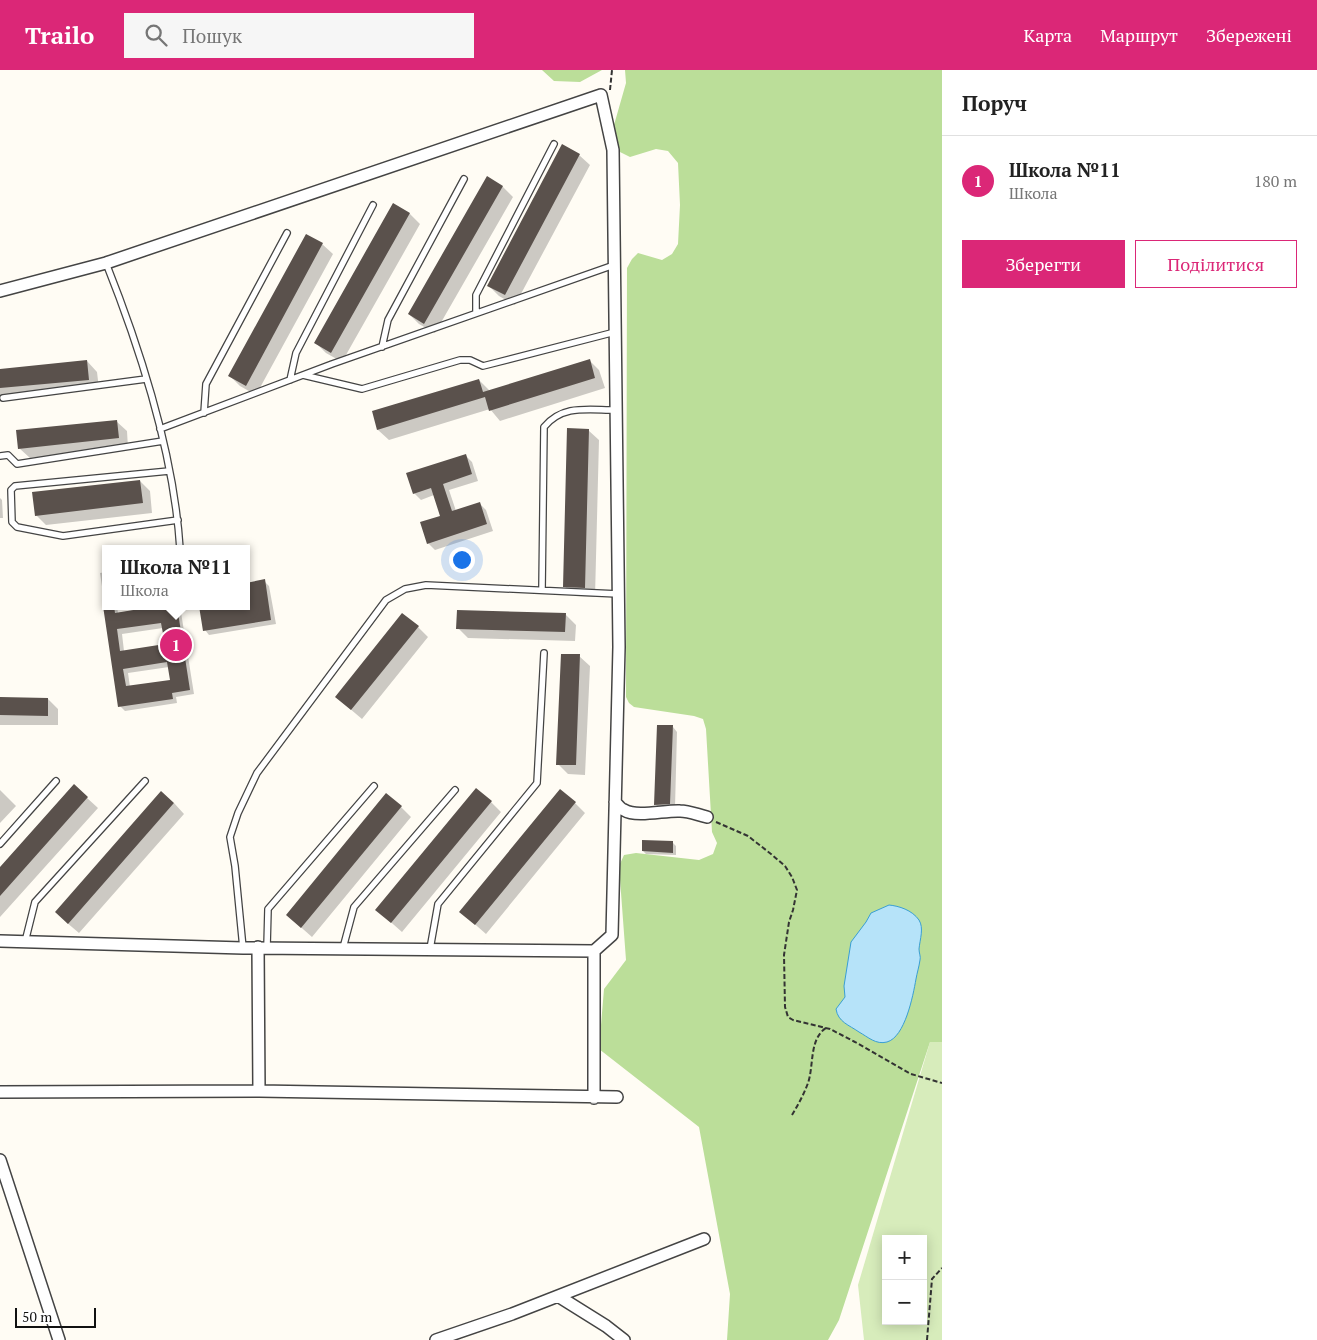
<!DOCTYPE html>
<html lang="uk">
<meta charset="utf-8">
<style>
:root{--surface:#fff;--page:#f6f6f6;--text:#222;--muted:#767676;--line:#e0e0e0;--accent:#db2777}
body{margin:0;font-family:"PT Serif",serif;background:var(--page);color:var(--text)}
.controls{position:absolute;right:15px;bottom:15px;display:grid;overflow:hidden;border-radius:0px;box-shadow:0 2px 12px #0003}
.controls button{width:45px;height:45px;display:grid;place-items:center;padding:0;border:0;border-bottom:1px solid var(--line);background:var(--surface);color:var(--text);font:25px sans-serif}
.scale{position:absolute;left:15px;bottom:12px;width:81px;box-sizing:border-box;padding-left:5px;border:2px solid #111;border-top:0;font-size:14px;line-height:18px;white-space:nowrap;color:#111;-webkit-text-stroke:4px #fff;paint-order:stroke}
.you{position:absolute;left:461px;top:489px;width:18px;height:18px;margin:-12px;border:4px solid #fff;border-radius:50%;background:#1a73e8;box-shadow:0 0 0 8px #1a73e833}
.badge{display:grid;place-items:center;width:32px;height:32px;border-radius:50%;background:var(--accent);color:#fff;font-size:16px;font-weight:700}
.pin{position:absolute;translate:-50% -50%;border:2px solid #fff;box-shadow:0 1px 5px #0006}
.popup{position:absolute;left:102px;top:475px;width:148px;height:65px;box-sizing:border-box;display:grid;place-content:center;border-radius:0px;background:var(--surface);filter:drop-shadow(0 1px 4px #0005);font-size:16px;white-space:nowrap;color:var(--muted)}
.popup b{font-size:19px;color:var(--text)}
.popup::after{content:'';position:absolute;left:50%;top:100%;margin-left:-10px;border:10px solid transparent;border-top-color:var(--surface)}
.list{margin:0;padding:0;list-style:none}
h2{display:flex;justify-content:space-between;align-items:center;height:65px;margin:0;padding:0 20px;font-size:21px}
h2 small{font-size:16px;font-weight:400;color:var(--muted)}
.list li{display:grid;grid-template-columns:32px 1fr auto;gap:15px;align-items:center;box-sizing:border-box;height:90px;padding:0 20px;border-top:1px solid var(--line)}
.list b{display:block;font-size:19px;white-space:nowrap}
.list p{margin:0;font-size:16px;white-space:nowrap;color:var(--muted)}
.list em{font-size:16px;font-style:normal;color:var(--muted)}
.actions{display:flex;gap:10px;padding:15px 20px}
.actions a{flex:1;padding:11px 0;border:1px solid var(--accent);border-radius:0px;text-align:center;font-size:18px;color:var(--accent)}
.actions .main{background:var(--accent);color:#fff}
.icon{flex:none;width:28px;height:28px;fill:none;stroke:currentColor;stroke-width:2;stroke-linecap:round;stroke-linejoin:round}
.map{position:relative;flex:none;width:942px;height:1270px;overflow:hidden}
header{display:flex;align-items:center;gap:30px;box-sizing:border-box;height:70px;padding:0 25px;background:var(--accent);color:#fff}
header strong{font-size:24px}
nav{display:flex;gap:28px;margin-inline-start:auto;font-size:18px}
.search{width:350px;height:45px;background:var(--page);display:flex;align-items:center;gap:12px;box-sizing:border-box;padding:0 18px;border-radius:0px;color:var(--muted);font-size:19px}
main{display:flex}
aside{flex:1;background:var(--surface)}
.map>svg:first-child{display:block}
.green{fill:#d7ecbb;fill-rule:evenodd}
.forest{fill:#bbde99}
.water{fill:#b6e3f9;stroke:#399ed4}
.shadow{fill:#0003;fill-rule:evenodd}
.building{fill:#5a514c;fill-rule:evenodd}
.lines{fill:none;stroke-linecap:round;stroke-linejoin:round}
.service-casing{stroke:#444;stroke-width:8}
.minor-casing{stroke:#444;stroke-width:14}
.path{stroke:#333;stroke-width:2;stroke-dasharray:5 2.5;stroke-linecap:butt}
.service{stroke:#fff;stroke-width:5.5}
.minor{stroke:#fff;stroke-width:11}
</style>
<header>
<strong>Trailo</strong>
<div class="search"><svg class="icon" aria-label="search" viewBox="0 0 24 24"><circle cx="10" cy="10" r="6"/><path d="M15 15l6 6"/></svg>Пошук</div>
<nav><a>Карта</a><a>Маршрут</a><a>Збережені</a></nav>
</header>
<main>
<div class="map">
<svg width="942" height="1270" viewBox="0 0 942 1270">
<rect width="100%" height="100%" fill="#fffcf4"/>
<path class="green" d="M930,972H942V1270H864L858,1215ZM886,1169H923V1251H886Z"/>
<path class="forest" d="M542,0H602L580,12L554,11Z
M625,0H942V972H930L839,1250L828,1270H727L730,1224L699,1057L599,979L604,919L626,890L619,796L624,785L636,783L699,790L713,784L717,773L712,762L706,659L703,649L694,646L634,637L629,633L626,627L627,198L632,189L638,183L662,190L672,184L678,174L680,135L678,93L668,81L656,79L630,87L620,82L614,55L626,13Z"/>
<path class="water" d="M889,835C899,836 912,840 919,850C924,858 920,869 919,879C919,883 921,887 920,890C919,897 917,903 916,909C913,926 905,967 887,972C876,975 868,967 859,962C849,955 838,952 836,939L845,927L844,916L851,872L866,852L871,843Z"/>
<path class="shadow" d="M579,85L590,95L515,235L499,226L489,216Z
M487,108L503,117L513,127L435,263L419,254L409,244Z
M394,135L410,144L420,154L342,292L326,283L316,273Z
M306,165L322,174L333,184L256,325L240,316L230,306Z
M589,290L599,300L605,318L500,351L490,339L389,370L378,360L373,342L479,310L490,321Z
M87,291L97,302L99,319L0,329V300Z
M116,351L127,361L128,378L30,388L19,378Z
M588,360L599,370L595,527L575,526L564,516Z
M465,385L472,392L478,411L449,420L456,441L479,433L486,440L493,461L435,480L428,473L441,446L434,425L421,430L414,423Z
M140,411L150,421L152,443L46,455L36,445Z
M0,428L2,430L3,448H0Z
M106,502V536H117L118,543L160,536H180L194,624L176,627L177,633L125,641L120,636L100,503ZM163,558L166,575L124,581L122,564ZM169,597L172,611L130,617L128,603Z
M264,511L269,516L276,554L209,565L205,560L246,536V514Z
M565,544L576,555L575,571L468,568L458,558Z
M418,557L428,567L362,649L336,627Z
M579,586L590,596L585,705L568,704L558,694Z
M0,628L48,629L58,639V655H0Z
M673,657L677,662L675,738L661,740L656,735Z
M74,716L98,738L0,847V799Z
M0,720L16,736L0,753Z
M491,732L501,742L402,862L377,840Z
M174,733L184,744L79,863L66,852Z
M575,733L585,743L486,864L461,842Z
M401,737L411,747L312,867L287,845Z
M673,773L676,776V785L646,784L643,781Z"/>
<path class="building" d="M562,74L580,84L505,225L487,216Z
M487,106L503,116L424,254L408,244Z
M393,133L410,143L331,283L314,273Z
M306,164L323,173L246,316L228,306Z
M590,289L595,308L489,341L485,327L377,360L372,341L479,309L483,322Z
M87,290L89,310L0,318V299Z
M117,350L119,368L18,379L16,360Z
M567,358L589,359L585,518L563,517Z
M466,384L472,404L443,414L452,441L480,432L487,454L427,474L420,452L440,446L431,418L413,424L406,403Z
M140,410L143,433L35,446L32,422Z
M265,509L271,550L203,561L199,536H246V513Z
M103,536H114L115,543L158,536H177L190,620L172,623L173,629L118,637ZM161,553L165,574L120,581L117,559ZM167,592L170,610L126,616L123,599Z
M457,540L566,543L565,562L456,559Z
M402,543L419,556L351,640L335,627Z
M561,584H580L576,695H556Z
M0,627L48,628V646L0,645Z
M657,655H673L670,734L654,735Z
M74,714L88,727L0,826V797Z
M476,718L492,731L391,853L375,840Z
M560,719L576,732L475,855L459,842Z
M161,721L174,733L68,854L55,842Z
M386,723L402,736L301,858L286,845Z
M642,770L673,771V783L642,781Z"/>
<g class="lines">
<g class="service-casing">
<path id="service" d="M106,193C141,281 174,384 180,479
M476,243V225L554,74
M382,277L388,250L464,109
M303,305L362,319L460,290H470L483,296L615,262
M290,310L296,283L373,135
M3,328L146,309
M204,343L206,314L287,163
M160,359L332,294L614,195
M0,386L8,385L17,394L163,371
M169,401L15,416L11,420L12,452L17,457L63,466L178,450
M542,520L544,357C563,334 588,340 616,340
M0,774L56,711
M25,872L35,832L145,711
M267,877L268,839L374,716
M243,878L235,796L230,767L238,743L257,703L386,530L405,519L426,515L618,524
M343,878L354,837L455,720
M430,879L438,834L537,713L544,583"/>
</g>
<g class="minor-casing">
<path id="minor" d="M0,221L106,193L601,25L613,80L619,577L612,865L594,881L243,878L0,871
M615,732C618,735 621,739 624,740C637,748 665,740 680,741C689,741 698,745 707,747
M258,877L259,1021
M0,1022L259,1021L617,1027
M594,1028V881
M0,1090L59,1270
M558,1226L606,1256L624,1270
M436,1270L512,1244L704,1169"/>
</g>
<path class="path" d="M610,20L612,0
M716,752L748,766L771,784L785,796L792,807L797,820L793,840L789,852L784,885L785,937L788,947L793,950L830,959L855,972L911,1004L942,1013
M792,1045C798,1035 804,1024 808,1013C814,996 809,969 826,958
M927,1270L932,1209L942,1198"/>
<use href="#service" class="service"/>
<use href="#minor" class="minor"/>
</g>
</svg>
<div class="controls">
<button>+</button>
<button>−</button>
</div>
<div class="scale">50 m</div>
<div class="you"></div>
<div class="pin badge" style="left:176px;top:575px">1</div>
<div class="popup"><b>Школа №11</b>Школа</div>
</div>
<aside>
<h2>Поруч<small></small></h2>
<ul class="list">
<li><span class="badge">1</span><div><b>Школа №11</b><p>Школа</p></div><em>180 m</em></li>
</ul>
<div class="actions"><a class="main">Зберегти</a><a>Поділитися</a></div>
</aside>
</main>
